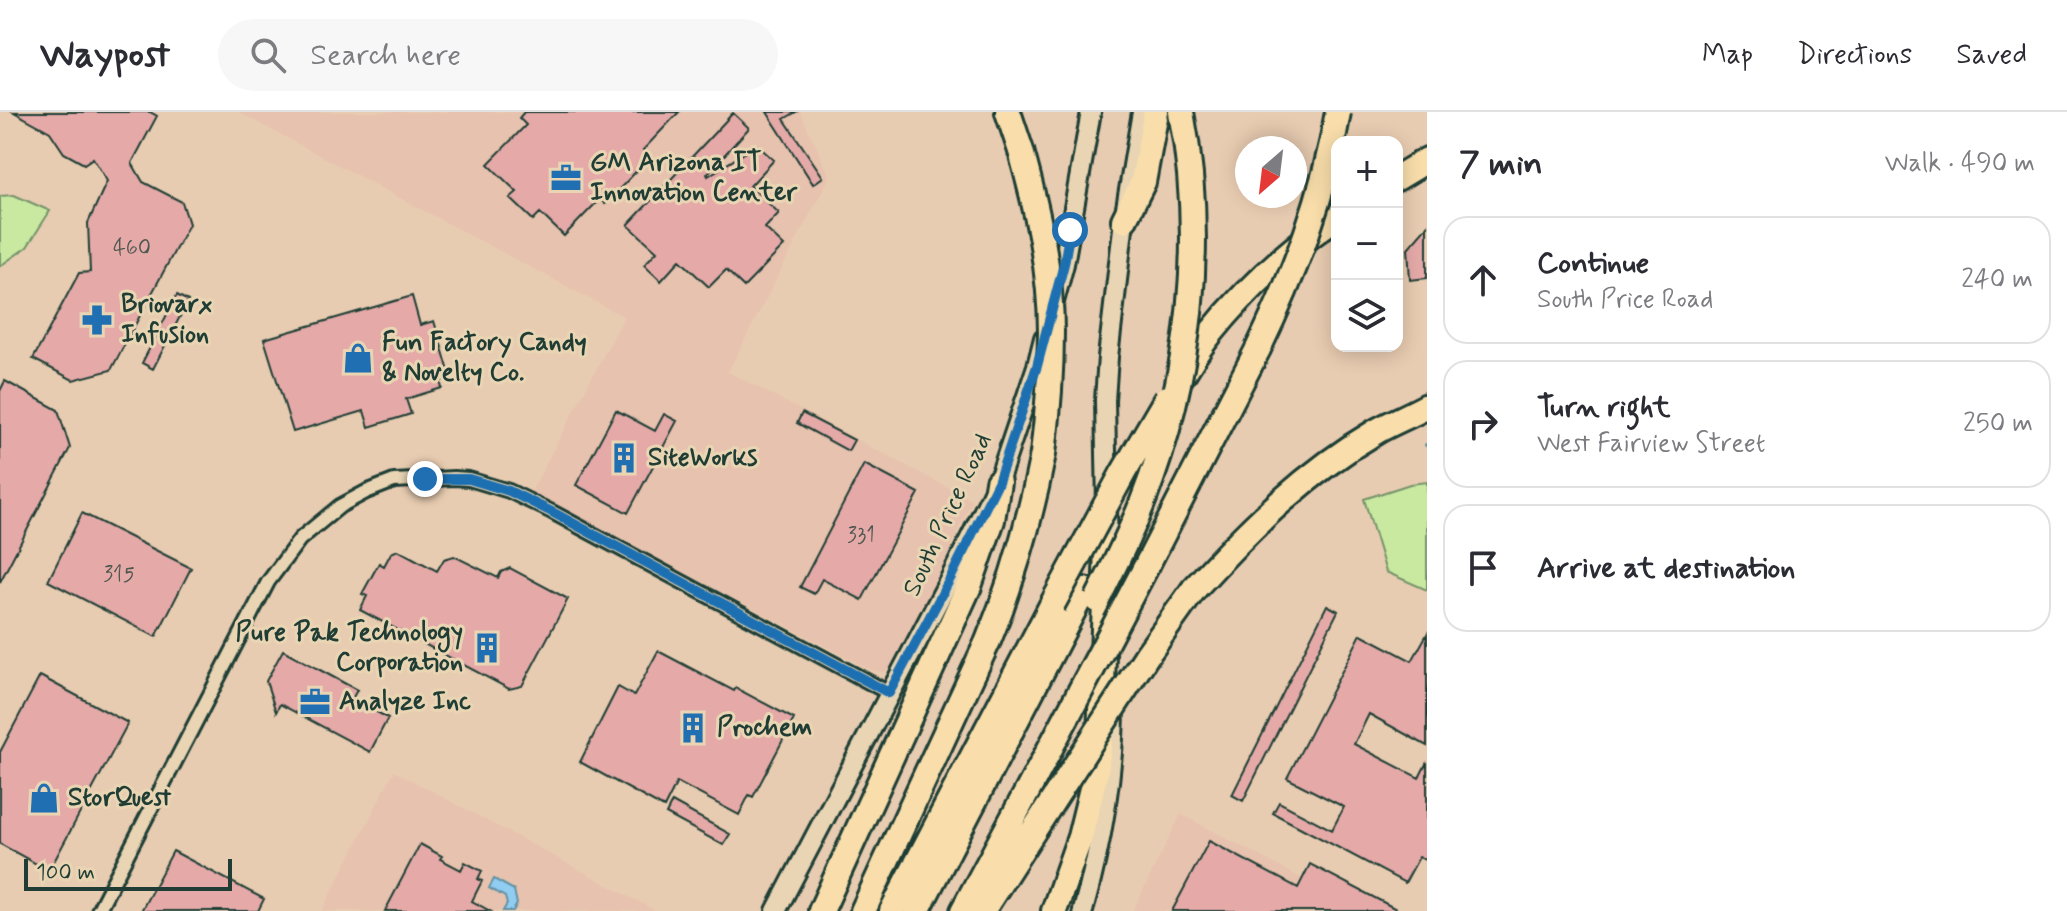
<!DOCTYPE html>
<meta charset="utf-8">
<style>
:root{--surface:#fff;--page:#f7f7f7;--text:#2b2b33;--muted:#7c7c81;--line:#e1e1e2}
body{margin:0;font-family:Mynerve,sans-serif;background:var(--page);color:var(--text)}
.controls{position:absolute;right:24px;top:24px;display:grid;overflow:hidden;border-radius:16px;box-shadow:0 4px 20px #0003}
.controls button{width:72px;height:72px;display:grid;place-items:center;padding:0;border:0;border-bottom:2px solid var(--line);background:var(--surface);color:var(--text);font:40px sans-serif}
.compass{position:absolute;left:1235px;top:24px;width:72px;height:72px;border-radius:50%;background:var(--surface);box-shadow:0 4px 20px #0003;rotate:208deg}
.scale{position:absolute;left:24px;bottom:20px;width:208px;box-sizing:border-box;padding-left:8px;border:4px solid #1f3d34;border-top:0;font-size:22px;line-height:28px;white-space:nowrap;color:#1f3d34;-webkit-text-stroke:6px #e9d5b3;paint-order:stroke}
.stop{position:absolute;width:24px;height:24px;margin:-18px;border:6px solid #1f6fb2;border-radius:50%;background:#fff}
.stop.end{background:#1f6fb2;border-color:#fff;box-shadow:0 2px 8px #0008}
.list{margin:0;padding:0;list-style:none}
h2{display:flex;justify-content:space-between;align-items:center;height:104px;margin:0;padding:0 32px;font-size:34px}
h2 small{font-size:26px;font-weight:400;color:var(--muted)}
.list li{display:grid;grid-template-columns:52px 1fr auto;gap:24px;align-items:center;box-sizing:border-box;height:128px;margin:0 16px 16px;padding:0 16px;border:2px solid var(--line);border-radius:24px}
.list b{display:block;font-size:30px;white-space:nowrap}
.list p{margin:0;font-size:26px;white-space:nowrap;color:var(--muted)}
.list em{font-size:26px;font-style:normal;color:var(--muted)}
.icon{flex:none;width:44px;height:44px;fill:none;stroke:currentColor;stroke-width:2;stroke-linecap:round;stroke-linejoin:round}
.map{position:relative;flex:none;width:1427px;height:799px;overflow:hidden}
header{display:flex;align-items:center;gap:48px;box-sizing:border-box;height:112px;padding:0 40px;background:var(--surface);border-bottom:2px solid var(--line)}
header strong{font-size:38px}
nav{display:flex;gap:44px;margin-inline-start:auto;font-size:28px}
.search{width:560px;height:72px;background:var(--page);display:flex;align-items:center;gap:20px;box-sizing:border-box;padding:0 28px;border-radius:44px;color:var(--muted);font-size:30px}
main{display:flex}
aside{flex:1;background:var(--surface)}
.map>svg:first-child{display:block}
.built{fill:#e7c2ae}
.green{fill:#c9e9a1;stroke:#74936a;stroke-width:2}
.water{fill:#91ccf1;stroke:#6393a5;stroke-width:2}
.lines{fill:none;stroke-linecap:round;stroke-linejoin:round}
.stream{stroke:#6393a5;stroke-width:4}
.building{fill:#e5aaa8;stroke:#1f3d34;stroke-width:2}
.minor-casing{stroke:#1f3d34;stroke-width:18}
.secondary-casing{stroke:#1f3d34;stroke-width:24}
.motorway-casing{stroke:#1f3d34;stroke-width:30}
.minor{stroke:#e9d5b3;stroke-width:12}
.secondary{stroke:#e9d5b3;stroke-width:18}
.motorway{stroke:#f9deab;stroke-width:24}
.motorway-bridge-casing{stroke:#1f3d34;stroke-width:30;stroke-linecap:butt}
.motorway-bridge{stroke:#f9deab;stroke-width:24}
.route{stroke:#1f6fb2;stroke-width:10}
.labels{text-anchor:middle;dominant-baseline:central;stroke-width:6;stroke-linejoin:round;paint-order:stroke}
.number-label{font-size:22px;fill:#505851}
.poi-label{font-size:26px;font-weight:bold;fill:#1f3d34;stroke:#e9d5b3;text-anchor:start}
.street-label{font-size:26px;fill:#1f3d34;stroke:#e9d5b3}
</style>
<header>
<strong>Waypost</strong>
<div class="search"><svg class="icon" aria-label="search" viewBox="0 0 24 24"><circle cx="10" cy="10" r="6"/><path d="M15 15l6 6"/></svg>Search here</div>
<nav><a>Map</a><a>Directions</a><a>Saved</a></nav>
</header>
<main>
<div class="map">
<svg width="1427" height="799" viewBox="0 0 1427 799">
<rect width="100%" height="100%" fill="#e8ccb1"/>
<filter id="ink" filterUnits="userSpaceOnUse"><feTurbulence type="fractalNoise" baseFrequency=".0125" numOctaves="2"/><feDisplacementMap in="SourceGraphic" scale="16" xChannelSelector="R" yChannelSelector="G"/><feConvolveMatrix kernelMatrix="1 2 1 2 8 2 1 2 1" color-interpolation-filters="sRGB"/></filter>
<g filter="url(#ink)">
<path class="built" d="M238,0H800L830,64L728,260L972,388L921,501L892,556L884,560L871,558L531,380L624,205Z
M394,659L587,762L656,799H322Z
M1181,702L1362,799H1133Z"/>
<path class="green" d="M14,83L50,99L27,135L0,154V84Z
M1427,370V478L1386,460L1364,387L1410,372Z"/>
<path class="water" d="M494,767L514,778L517,792L513,799H503L507,792L505,785L489,776Z"/>
<g class="lines">
<path class="stream" d="M1426,333H1427"/>
</g>
<path class="building" d="M14,0H150L157,4L132,51L143,70L182,90L189,112L111,258L73,268L33,247L79,161L90,160L88,111L107,69L93,46L84,52L64,41L50,20Z
M524,0H679L643,38L650,45L605,92L600,87L564,124L540,101L533,108L510,86L517,80L488,52L526,13L519,6Z
M767,0H796L784,7L823,65L813,72Z
M733,1L749,16L707,62L708,64L757,33L774,48L750,74L779,101L765,116L784,134L744,175L726,158L709,175L680,148L661,169L644,153L657,139L628,113Z
M1427,114V166L1410,168L1408,136Z
M177,183L188,189L153,257L142,251Z
M412,184L420,213L434,209L451,266L440,269L442,276L406,287L411,302L369,315L364,299L293,320L264,227Z
M5,269L58,298L70,336L0,470V279Z
M616,298L655,319L664,302L677,309L628,401L576,373Z
M802,301L854,328L848,339L797,311Z
M864,352L919,381L862,488L822,467L814,482L800,475Z
M82,401L191,456L156,525L48,469Z
M398,438L437,459L444,447L454,444L498,466L501,460L510,456L568,487L522,574L509,577L360,498L367,484L362,482L379,451L384,454L391,441Z
M1327,493L1338,499L1243,689L1232,683Z
M1361,522L1412,549L1427,522V634L1369,602L1354,632L1419,666L1427,650V749L1419,745L1405,771L1273,701L1279,690L1332,718L1344,695L1287,666Z
M283,538L357,578L352,587L388,606L370,640L280,592L276,600L266,569Z
M658,539L734,579L736,576L794,607L753,685L749,683L739,703L677,670L664,696L580,650L618,575L634,584Z
M40,564L128,611L49,759L0,732V640Z
M672,690L730,722L723,733L666,702Z
M1209,729L1298,776L1310,752L1400,799H1172Z
M420,732L442,744L440,747L461,758L465,750L482,759L478,767L482,769L472,789L490,799H385Z
M173,739L264,787L258,799H141Z"/>
<g class="lines">
<g class="minor-casing">
<path id="minor" d="M98,799L268,470L300,427L340,394L366,380L394,369L454,366L469,367L509,379L552,400L889,581"/>
</g>
<g class="secondary-casing">
<path id="secondary" d="M1054,190L1064,152L1091,0
M1108,447L1105,288L1108,245L1124,108L1142,0
M776,799L951,465L998,370L1037,254L1044,226
M1083,799C1101,735 1114,659 1114,593"/>
</g>
<g class="motorway-casing">
<path id="motorway" d="M1008,0L1021,39
M1397,66L1427,48
M1124,108L1143,70L1156,0
M1179,268C1189,253 1198,236 1210,222C1246,177 1290,137 1337,104
M1148,451L1258,237
M1194,477C1248,417 1307,360 1377,319C1393,310 1411,303 1427,294
M821,799L969,474L992,408L998,370
M863,799L988,529C1014,466 1030,409 1043,342
M892,799L1052,493
M917,799L1084,478
M963,799L1036,663
M982,799L1061,676
M1054,799L1080,725L1096,660L1100,626L1107,435"/>
</g>
<use href="#minor" class="minor"/>
<use href="#secondary" class="secondary"/>
<use href="#motorway" class="motorway"/>
<g class="motorway-bridge-casing">
<path id="motorway-bridge" d="M1021,39C1037,97 1051,159 1051,220C1051,261 1048,301 1043,342
M1258,237C1295,160 1324,85 1338,0
M1097,488C1113,456 1130,423 1143,389C1191,267 1206,129 1181,0
M1052,493L1123,361L1167,286
M1036,663L1148,451
M1061,676L1147,543L1194,477"/>
</g>
<use href="#motorway-bridge" class="motorway-bridge"/>
</g>
</g>
<g class="lines" filter="url(#ink)">
<path class="route" d="M425,367H469L509,379L552,400L889,581L951,465L998,370L1037,254L1064,152L1070,118"/>
</g>
<defs>
<g id="office-bare" transform="scale(2.4)"><path d="M-6-3h4V-5.5h4V-3h4V5H-6ZM-1-4.5V-3h2v-1.5ZM-6 0V1H6V0Z" fill="#1f6fb2" stroke="#e9d5b3" stroke-width="2.5" paint-order="stroke"/></g>
<g id="pharmacy-bare" transform="scale(2.4)"><path d="M-2-6h4v4h4v4h-4v4h-4v-4h-4v-4h4Z" fill="#1f6fb2" stroke="#e9d5b3" stroke-width="2.5" paint-order="stroke"/></g>
<g id="shop-bare" transform="scale(2.4)"><path d="M-5-2.5h2.3a2.7 3.5 0 0 1 5.4 0H5L5.5 6h-11ZM-1.5-2.5h3a1.5 2.3 0 0 0-3 0Z" fill="#1f6fb2" stroke="#e9d5b3" stroke-width="2.5" paint-order="stroke"/></g>
<g id="building-bare" transform="scale(2.4)"><path d="M-4-6H4V6H1V3H-1V6H-4ZM-2.5-4.3h1.7v1.8h-1.7ZM.8-4.3h1.7v1.8H.8ZM-2.5-1h1.7V.8h-1.7ZM.8-1h1.7V.8H.8Z" fill="#1f6fb2" stroke="#e9d5b3" stroke-width="2.5" paint-order="stroke"/></g>
</defs>
<g fill-rule="evenodd">
<use href="#office-bare" x="566" y="66"/>
<use href="#pharmacy-bare" x="97" y="208"/>
<use href="#shop-bare" x="358" y="246"/>
<use href="#building-bare" x="624" y="346"/>
<use href="#building-bare" x="487" y="536"/>
<use href="#office-bare" x="315" y="590"/>
<use href="#building-bare" x="693" y="616"/>
<use href="#shop-bare" x="44" y="686"/>
</g>
<g class="labels">
<g class="number-label">
<text x="132" y="136">460</text>
<text x="861" y="424">331</text>
<text x="119" y="463">315</text>
</g>
<g class="poi-label">
<text x="590" y="51">GM Arizona IT<tspan x="590" dy="30">Innovation Center</tspan></text>
<text x="121" y="193">Briovarx<tspan x="121" dy="30">Infusion</tspan></text>
<text x="382" y="231">Fun Factory Candy<tspan x="382" dy="30">&amp; Novelty Co.</tspan></text>
<text x="648" y="346">SiteWorks</text>
<text x="463" y="521" text-anchor="end">Pure Pak Technology<tspan x="463" dy="30">Corporation</tspan></text>
<text x="339" y="590">Analyze Inc</text>
<text x="717" y="616">Prochem</text>
<text x="68" y="686">StorQuest</text>
</g>
<g class="street-label">
<text transform="translate(948 403) rotate(-65)">South Price Road</text>
</g>
</g>
</svg>
<div class="controls">
<button>+</button>
<button>−</button>
<button><svg class="icon" aria-label="layers" viewBox="0 0 24 24"><path d="M12 4l9 5-9 5-9-5zM3 14l9 5 9-5"/></svg></button>
</div>
<svg class="compass" viewBox="-18 -18 36 36"><path d="M0-13l5 13h-10z" fill="#e53935"/><path d="M0 13l5-13h-10z" fill="#7c7c81"/></svg>
<div class="scale">100 m</div>
<div class="stop" style="left:1070px;top:118px"></div>
<div class="stop end" style="left:425px;top:367px"></div>
</div>
<aside>
<h2>7 min<small>Walk · 490 m</small></h2>
<ul class="list">
<li><svg class="icon" aria-label="ahead" viewBox="0 0 24 24"><path d="M12 20V5M6 11l6-6 6 6"/></svg><div><b>Continue</b><p>South Price Road</p></div><em>240 m</em></li>
<li><svg class="icon" aria-label="right" viewBox="0 0 24 24"><path d="M7 20v-9h11M14 6l5 5-5 5"/></svg><div><b>Turn right</b><p>West Fairview Street</p></div><em>250 m</em></li>
<li><svg class="icon" aria-label="arrive" viewBox="0 0 24 24"><path d="M6 21V4h12l-3 4 3 4H6"/></svg><div><b>Arrive at destination</b></div></li>
</ul>
</aside>
</main>
